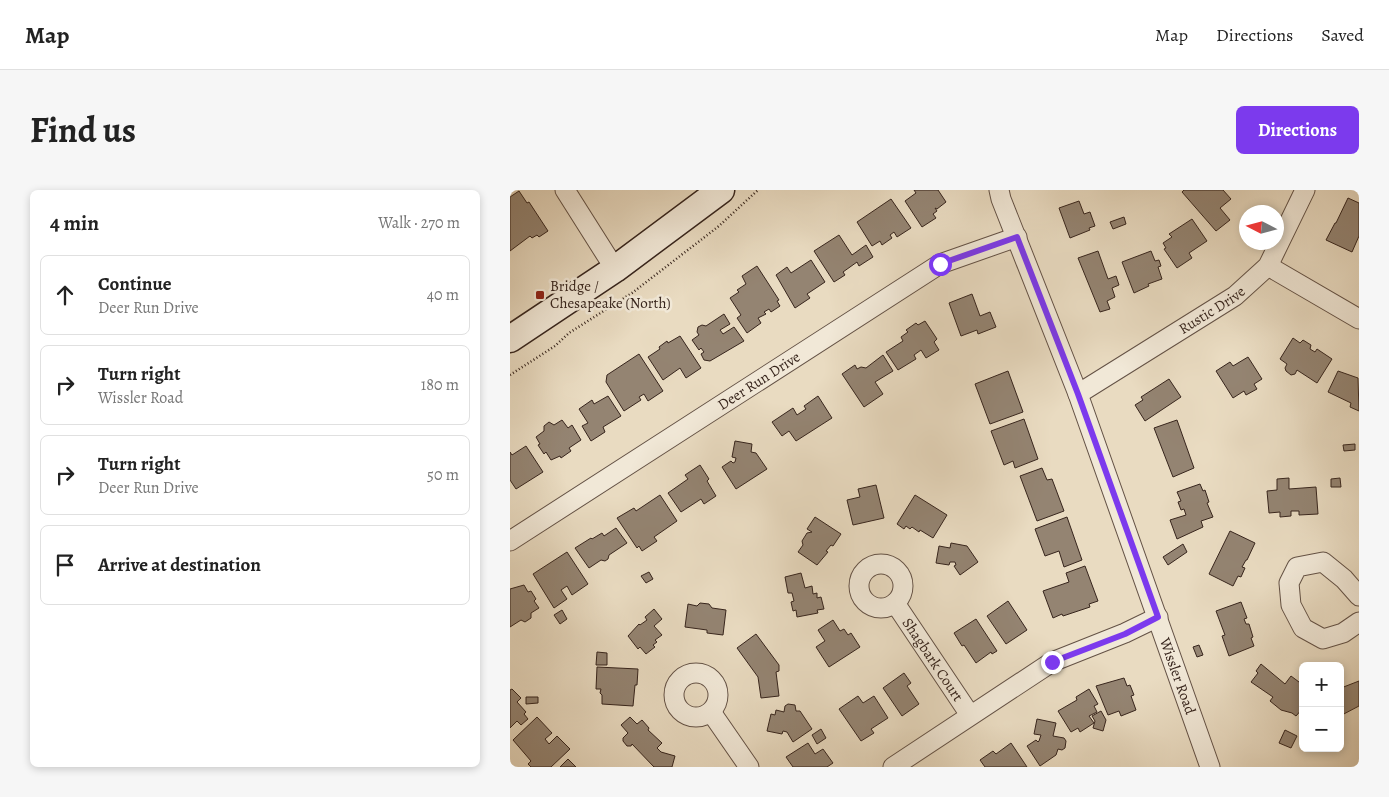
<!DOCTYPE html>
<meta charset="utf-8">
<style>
:root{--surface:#fff;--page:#f6f6f6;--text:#222;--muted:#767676;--line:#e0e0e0;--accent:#7c3aed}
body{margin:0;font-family:Alegreya,serif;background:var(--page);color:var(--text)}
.controls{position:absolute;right:15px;bottom:15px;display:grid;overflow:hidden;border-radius:8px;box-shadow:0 2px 8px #0003}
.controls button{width:45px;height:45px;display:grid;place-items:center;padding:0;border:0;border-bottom:1px solid var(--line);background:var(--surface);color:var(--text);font:25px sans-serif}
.compass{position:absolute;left:729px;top:15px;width:45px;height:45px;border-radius:50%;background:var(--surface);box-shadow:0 2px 8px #0003;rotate:276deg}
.stop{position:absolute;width:15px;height:15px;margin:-11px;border:4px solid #7c3aed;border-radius:50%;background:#fff}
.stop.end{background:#7c3aed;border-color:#fff;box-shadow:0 1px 5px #0008}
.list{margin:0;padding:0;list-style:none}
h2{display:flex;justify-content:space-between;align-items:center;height:65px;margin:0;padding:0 20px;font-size:21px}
h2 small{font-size:16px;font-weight:400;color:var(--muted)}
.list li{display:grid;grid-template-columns:32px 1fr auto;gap:15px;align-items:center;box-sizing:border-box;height:80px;margin:0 10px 10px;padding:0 10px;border:1px solid var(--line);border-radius:8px}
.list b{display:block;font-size:19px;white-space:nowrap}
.list p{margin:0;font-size:16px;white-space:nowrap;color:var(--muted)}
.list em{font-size:16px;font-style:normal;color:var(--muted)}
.icon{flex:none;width:28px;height:28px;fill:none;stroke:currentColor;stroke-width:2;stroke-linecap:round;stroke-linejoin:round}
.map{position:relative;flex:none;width:849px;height:577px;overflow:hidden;border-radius:8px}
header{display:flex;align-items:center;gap:30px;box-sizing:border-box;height:70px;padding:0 25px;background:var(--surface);border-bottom:1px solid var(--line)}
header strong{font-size:24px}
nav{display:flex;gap:28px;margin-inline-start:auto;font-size:18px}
.intro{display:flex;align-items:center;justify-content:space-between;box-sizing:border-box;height:120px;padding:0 30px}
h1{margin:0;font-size:35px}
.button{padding:12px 22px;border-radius:8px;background:var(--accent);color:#fff;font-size:18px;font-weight:700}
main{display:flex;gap:30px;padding:0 30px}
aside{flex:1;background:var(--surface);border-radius:8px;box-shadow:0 2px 8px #0003}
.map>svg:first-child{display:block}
.building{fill:#948472;stroke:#37251d}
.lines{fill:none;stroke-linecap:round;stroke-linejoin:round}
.street-casing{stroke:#645246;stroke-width:21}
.secondary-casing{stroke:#37251d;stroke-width:29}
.path{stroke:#37251d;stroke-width:2.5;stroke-dasharray:1 2.5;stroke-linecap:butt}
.street{stroke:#f1e8d7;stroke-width:19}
.secondary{stroke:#f1e8d7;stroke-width:26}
.route{stroke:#7c3aed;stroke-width:6}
.poi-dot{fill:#8f2418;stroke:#f1e8d7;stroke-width:2}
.labels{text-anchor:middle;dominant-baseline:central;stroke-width:5;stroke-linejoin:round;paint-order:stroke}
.poi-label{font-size:15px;fill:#37251d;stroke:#f1e8d7;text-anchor:start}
.street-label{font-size:15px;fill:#37251d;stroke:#f1e8d7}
</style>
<header>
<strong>Map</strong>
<nav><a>Map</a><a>Directions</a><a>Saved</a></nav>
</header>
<div class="intro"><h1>Find us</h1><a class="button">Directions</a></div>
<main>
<aside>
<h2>4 min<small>Walk · 270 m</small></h2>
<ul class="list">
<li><svg class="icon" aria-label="ahead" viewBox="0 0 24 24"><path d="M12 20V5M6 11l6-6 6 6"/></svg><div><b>Continue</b><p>Deer Run Drive</p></div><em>40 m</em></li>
<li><svg class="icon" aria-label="right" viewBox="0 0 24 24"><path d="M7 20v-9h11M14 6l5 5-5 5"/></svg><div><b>Turn right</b><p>Wissler Road</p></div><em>180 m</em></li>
<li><svg class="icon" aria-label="right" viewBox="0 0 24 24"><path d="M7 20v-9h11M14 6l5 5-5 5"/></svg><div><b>Turn right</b><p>Deer Run Drive</p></div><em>50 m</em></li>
<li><svg class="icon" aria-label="arrive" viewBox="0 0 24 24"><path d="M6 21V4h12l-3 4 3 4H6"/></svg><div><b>Arrive at destination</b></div></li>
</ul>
</aside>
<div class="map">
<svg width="849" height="577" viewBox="0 0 849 577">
<rect width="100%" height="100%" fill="#e9dbc1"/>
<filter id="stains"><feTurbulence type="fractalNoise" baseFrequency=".004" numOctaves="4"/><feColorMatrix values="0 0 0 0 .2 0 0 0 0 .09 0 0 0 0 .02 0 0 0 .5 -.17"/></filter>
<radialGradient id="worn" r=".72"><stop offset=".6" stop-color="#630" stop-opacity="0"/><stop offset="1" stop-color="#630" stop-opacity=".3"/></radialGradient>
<path class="building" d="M404,0H428L436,12L427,19L425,18L427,21L423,24L426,28L412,37L395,11L406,3Z
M674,0H713L721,9L710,18L720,30L706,41L672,2Z
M9,1L17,13L19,12L38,41L29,47L27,45L22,48L20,46L0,61V7Z
M838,8L849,13V46L842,62L816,50L825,33H826Z
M381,9L401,38L387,47L384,42L380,45L382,48L372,55L370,51L362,56L347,32Z
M569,11L574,24L580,22L585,36L579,38L580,40L560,48L549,18Z
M614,27L616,34L603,39L600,32Z
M682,29L697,51L679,63L682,68L667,78L654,59L656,58L653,53L662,47L659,44Z
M329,45L342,65L356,55L363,67L349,76L347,72L333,82L335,85L324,92L304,61Z
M588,61L598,89L606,86L609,95L602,98L605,107L597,111L600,119L590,122L568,68Z
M641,61L645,71L649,70L651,76L648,77L652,89L638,94L639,96L624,103L612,72Z
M301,70L315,92L297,104L300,108L285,118L266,85L277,77L281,83Z
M247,76L269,110L267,111L270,116L261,122L259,119L254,122L256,124L248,128L251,133L237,143L227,128L231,125L220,108L229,102L227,100L236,94L232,86Z
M462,104L470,126L480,122L486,137L468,144L467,140L451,146L439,113Z
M214,124L220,134L210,140L213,144L224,137L234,151L200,171L194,170L191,164L194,162L191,158L189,160L182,150L189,145L187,142L188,137L192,135L196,136Z
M415,131L427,149L424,152L429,160L416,168L411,160L404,165L406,169L388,180L376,162L393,151L391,147L398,142L396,140L406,133L408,135Z
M170,146L191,178L176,188L170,178L153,190L138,167L150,159L149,157L157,151L158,153Z
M783,148L790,153L793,150L801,155L800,159L805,162L807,159L822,169L807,193L787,180L785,184L781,185L776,181L775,178L777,174L770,169Z
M129,164L153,201L138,211L134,204L129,207L131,210L114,221L96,192L97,185Z
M373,165L383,181L365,192L373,204L354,217L332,184L345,175L347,179L351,177L356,178Z
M738,167L752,189L744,194L747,199L736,205L734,201L723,208L706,181L720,172L723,176Z
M498,181L513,222L480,234L465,194Z
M828,181L848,188L849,221L840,217L841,213L818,202Z
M659,189L671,207L635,231L625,215L633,210L631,207Z
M98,206L111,226L93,237L95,242L81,251L72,236L78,233L69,219L82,210L84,214Z
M308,206L322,228L286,251L279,241L272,246L262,232L283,218L287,225L296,219L294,216Z
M514,229L528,269L505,278L503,271L494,275L481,241Z
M52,230L58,238L62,235L71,250L59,258L61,261L51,268L50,266L41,270L36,262L34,264L28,255L30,254L26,247L34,241V236L39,232L44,235Z
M667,230L684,278L663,287L644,238Z
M225,251L242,254L241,262L246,263L257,279L226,299L212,277L221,271L223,273L225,272L226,268L222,267Z
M845,254V260L834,261L833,255Z
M16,256L33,282L6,299L0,290V262L2,265Z
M190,275L199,289L197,291L206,306L194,314L191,309L171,322L158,303L178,289L175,285Z
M532,278L537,290L542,289L554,321L527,331L510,286Z
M779,288V299L806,297L808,324L789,325V321H781V326L770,327V322L759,323L757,301L767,300V289Z
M830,288L831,297H821V289Z
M690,294L693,301L695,300L699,312L697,313L703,327L691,331L693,337L667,349L660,330L676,325L674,319L671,320L668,312L671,311L667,302Z
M366,295L374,328L343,335L337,310L350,307L348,299Z
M150,305L167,331L144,347L147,351L132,361L129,356L127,358L107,328L124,318L126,321Z
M405,305L437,325L423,348L410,340L409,342L402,337L400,339L396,336L394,339L387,334Z
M305,327L331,344L323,356L321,355L316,361L318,362L307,375L288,362L293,355L292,351L297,343L302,342L297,339Z
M557,327L572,370L554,377L549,361L535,366L525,339Z
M106,338L117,353L99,365L98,369L95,371L91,370L79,378L65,358L81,348L82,349L92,343L94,346Z
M720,341L745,353L737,370H736L732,377L735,378L731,387L728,386L723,396L699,384Z
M441,353L457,356L468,372L450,385L444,376L446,375L445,372H440L439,375L426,373L429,356L440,358Z
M673,354L677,362L658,375L653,367Z
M57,362L78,394L62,405L57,396L51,400L57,409L44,418L23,384Z
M575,376L588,411L579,414L580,417L553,426L552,424L543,428L533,401L559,392L556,383Z
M139,382L143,389L136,393L131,386Z
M291,383L295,398L302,396L303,404L307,403V408L311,407L314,419L307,420L308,423L287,427L286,420L283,421L281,412L284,411L282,403H278L275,387Z
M14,395L18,402L21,401L26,409L24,411L29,418L21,423V428L15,432L11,430L0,437V399Z
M498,411L517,440L496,454L477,426Z
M731,412L737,428L734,429L736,434H739L743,447L741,448L744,456L719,466L712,446L715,445L706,421Z
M190,413L199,414L202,418L216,420L213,445L197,443V440L175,437L178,414L187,416Z
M144,419L152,429L144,436L152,445L145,450L147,452L143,455L145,457L136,464L130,457L128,459L118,446L129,434L130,435L137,430L135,427Z
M52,420L57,429L50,434L44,425Z
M466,429L487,461L482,464L481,462L466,473L454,455L452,456L444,443Z
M323,430L330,441L334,439L338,445L341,443L350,457L319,477L306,457L315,451L308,440Z
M246,444L269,475V481L266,482L269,506L251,508L248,487L227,458Z
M689,455L693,465L687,467L683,457Z
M87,462L97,463V475H86Z
M751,474L775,494L781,486L793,495V518L786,526L782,523L771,520L760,511L763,507L741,492L748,483L746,481Z
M87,477L128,479L127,495H125L123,516L92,514V505L90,503L91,499H86Z
M394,483L401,493L397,496L409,514L392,526L373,498Z
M614,488L617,496L620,495L624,505L621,506L626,520L611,526L609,521L598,525L586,496Z
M849,491V516L830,526V497L831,498Z
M2,499L11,508L7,512L16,522L14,524L18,529L11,535L7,531L0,538V500Z
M579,499L588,514L584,516L587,522L579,526L584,533L570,542L568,538L561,542L548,521L567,510L566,507Z
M348,506L353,513L364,506L378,528L361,539L364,543L351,551L329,519Z
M16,507H28V513L16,514Z
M278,514L285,515L286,521H290L302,539L283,552L277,542L273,541L272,544L257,541L261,524L265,525L266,520L274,522L275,516Z
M591,521L596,530L593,541L583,538L585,531L582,526Z
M27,527L42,543L35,549L39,554L47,546L60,559L41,577H21L18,574L21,571L3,550Z
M120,527L127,534L132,530L139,538L138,540L152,553L147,558L151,562L165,566L162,577H144L122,554L121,556H117L113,551V548L118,543L111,535Z
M527,529L546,533L543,546L554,548L556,551L555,558L552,560L548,559L546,565L530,576L517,556L526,550L528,552L529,551L531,545L524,544Z
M311,539L316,548L307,554L302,545Z
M775,540L787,546L781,558L769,553Z
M298,553L305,564L313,559L323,573L317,577H283L276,567Z
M501,553L517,577H475L470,570L483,561L486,564Z
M58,569L66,577H50Z"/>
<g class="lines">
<g class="street-casing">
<g id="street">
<path d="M55,0L105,79"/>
<path id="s1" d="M489,0L491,9L568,204L700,577"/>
<path d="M758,76L849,129"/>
<path id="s2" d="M568,204L725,106L758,76L795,0"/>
<path id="s3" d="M0,351L430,74L507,47"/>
<circle cx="371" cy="396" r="22"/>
<path d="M849,406L834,389L813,372L787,377L779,393L781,415L793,438L813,449L833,443L849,432"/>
<path id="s4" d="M385,413L460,525"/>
<circle cx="186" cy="505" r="22"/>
<path d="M201,522L239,577"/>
<path d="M383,577L542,472L615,443L648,427"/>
</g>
</g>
<g class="secondary-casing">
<path id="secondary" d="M0,149L105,79L211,0"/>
</g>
<path class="path" d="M0,185L45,156L59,143L122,103L209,36L248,0"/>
<use href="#street" class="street"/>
<use href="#secondary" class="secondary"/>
</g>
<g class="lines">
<path class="route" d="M430,74L507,47L568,204L648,427L615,444L542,472"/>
</g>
<rect class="poi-dot" x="25" y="100" width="10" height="10" rx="2.5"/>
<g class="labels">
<g class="poi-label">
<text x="40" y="96">Bridge /<tspan x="40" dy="17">Chesapeake (North)</tspan></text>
</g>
<g class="street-label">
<text stroke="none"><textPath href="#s2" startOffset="158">Rustic Drive</textPath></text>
<text stroke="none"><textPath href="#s3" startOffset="296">Deer Run Drive</textPath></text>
<text stroke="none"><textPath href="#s4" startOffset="68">Shagbark Court</textPath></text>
<text stroke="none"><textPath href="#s1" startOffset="518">Wissler Road</textPath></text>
</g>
</g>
<rect width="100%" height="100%" filter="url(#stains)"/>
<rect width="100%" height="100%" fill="url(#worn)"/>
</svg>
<div class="controls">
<button>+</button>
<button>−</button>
</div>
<svg class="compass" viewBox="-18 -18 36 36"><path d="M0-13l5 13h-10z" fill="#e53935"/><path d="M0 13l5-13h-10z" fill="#767676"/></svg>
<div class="stop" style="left:430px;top:74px"></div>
<div class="stop end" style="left:542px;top:472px"></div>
</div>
</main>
